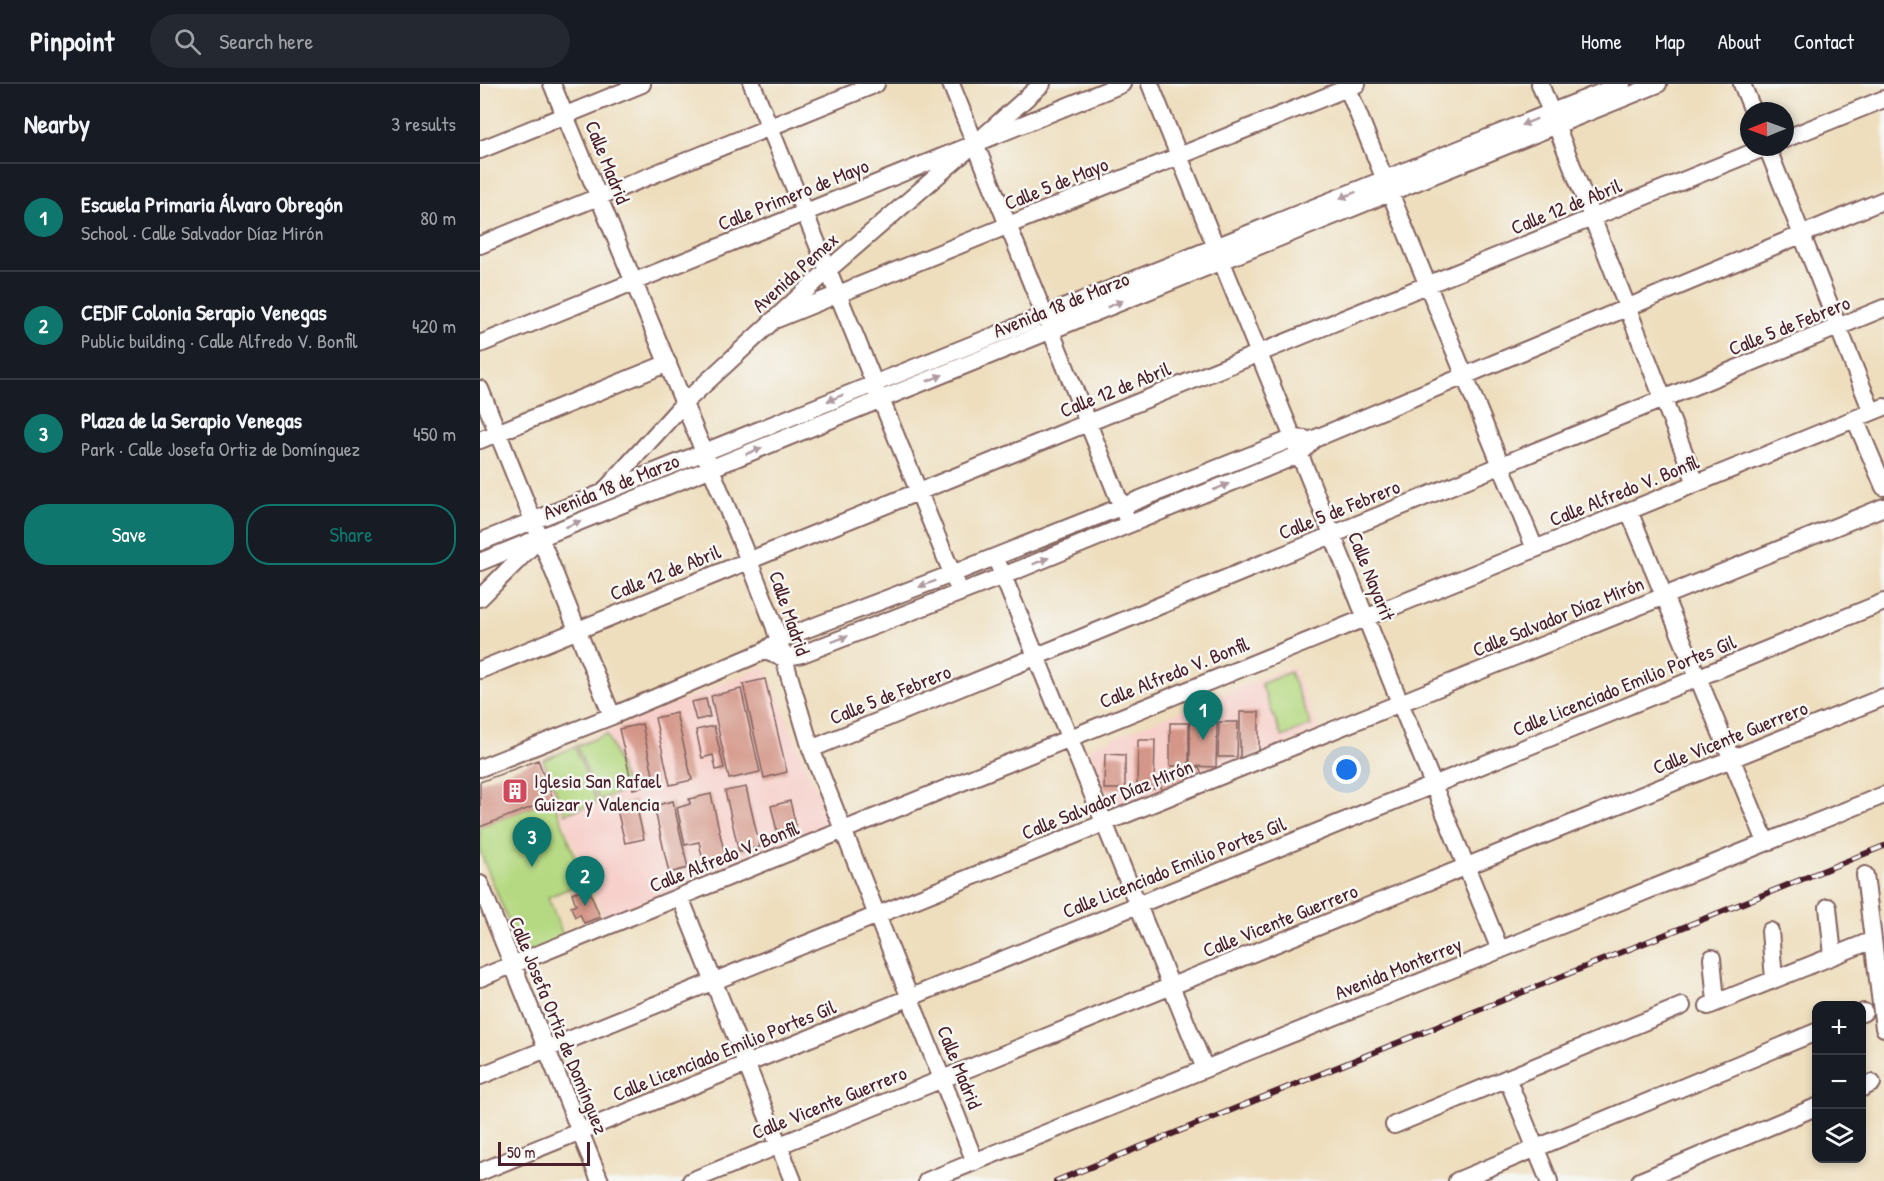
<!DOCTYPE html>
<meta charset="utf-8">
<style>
:root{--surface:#171b24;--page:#242831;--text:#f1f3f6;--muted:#9ea1a6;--line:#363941;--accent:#0f766e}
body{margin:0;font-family:"Patrick Hand",sans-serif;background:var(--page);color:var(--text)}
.controls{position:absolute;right:18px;bottom:18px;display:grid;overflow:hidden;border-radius:12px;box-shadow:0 3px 9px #0003}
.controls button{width:54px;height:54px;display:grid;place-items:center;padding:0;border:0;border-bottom:2px solid var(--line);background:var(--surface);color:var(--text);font:30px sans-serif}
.compass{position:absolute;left:1260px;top:18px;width:54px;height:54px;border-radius:50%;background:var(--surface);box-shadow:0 3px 9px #0003;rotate:269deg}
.scale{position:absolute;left:18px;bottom:15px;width:92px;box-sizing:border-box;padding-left:6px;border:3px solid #4a1f2b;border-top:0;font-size:16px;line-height:21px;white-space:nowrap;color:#4a1f2b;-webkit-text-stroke:4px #f6f6f2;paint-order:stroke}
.you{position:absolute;left:867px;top:686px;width:21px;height:21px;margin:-15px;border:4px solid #fff;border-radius:50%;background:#1a73e8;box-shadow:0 0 0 9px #1a73e833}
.badge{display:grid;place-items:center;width:39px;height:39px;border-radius:50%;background:var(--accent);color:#fff;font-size:20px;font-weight:700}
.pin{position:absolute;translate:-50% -50px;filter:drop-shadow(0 2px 3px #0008)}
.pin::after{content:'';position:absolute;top:32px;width:21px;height:18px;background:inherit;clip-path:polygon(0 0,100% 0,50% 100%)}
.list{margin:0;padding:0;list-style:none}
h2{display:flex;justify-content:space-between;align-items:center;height:78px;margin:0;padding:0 24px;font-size:26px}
h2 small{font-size:20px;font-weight:400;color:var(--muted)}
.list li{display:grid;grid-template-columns:39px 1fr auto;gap:18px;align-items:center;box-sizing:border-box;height:108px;padding:0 24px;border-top:2px solid var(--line)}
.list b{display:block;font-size:22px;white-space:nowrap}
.list p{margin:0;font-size:20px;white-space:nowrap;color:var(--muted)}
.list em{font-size:20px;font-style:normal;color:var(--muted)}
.actions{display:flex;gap:12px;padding:18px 24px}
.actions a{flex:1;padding:14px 0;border:2px solid var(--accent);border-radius:24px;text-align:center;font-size:21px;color:var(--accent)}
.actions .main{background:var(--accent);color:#fff}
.icon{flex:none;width:33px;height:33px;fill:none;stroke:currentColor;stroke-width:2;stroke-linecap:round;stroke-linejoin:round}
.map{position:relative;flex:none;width:1404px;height:1097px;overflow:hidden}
header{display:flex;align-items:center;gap:36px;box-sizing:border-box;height:84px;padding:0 30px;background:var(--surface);border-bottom:2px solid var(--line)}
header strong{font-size:28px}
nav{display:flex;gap:33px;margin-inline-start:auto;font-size:21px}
.search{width:420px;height:54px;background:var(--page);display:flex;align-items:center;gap:15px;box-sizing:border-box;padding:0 21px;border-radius:33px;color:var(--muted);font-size:22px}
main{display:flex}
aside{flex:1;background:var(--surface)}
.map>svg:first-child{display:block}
.built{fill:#f7d0cb}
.green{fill:#b5d982;stroke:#807c56;stroke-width:1.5}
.building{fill:#d49688}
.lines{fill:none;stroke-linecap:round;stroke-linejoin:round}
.minor-casing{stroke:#83625e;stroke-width:20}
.minor{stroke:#fff;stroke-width:16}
.rail-casing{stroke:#4a1f2b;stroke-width:6}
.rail{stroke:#f6f6f2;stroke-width:4;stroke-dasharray:11;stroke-linecap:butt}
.oneway{fill:#ae9aa0}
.labels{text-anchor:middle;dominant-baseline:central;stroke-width:5;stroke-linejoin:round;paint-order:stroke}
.street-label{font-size:20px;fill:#4a1f2b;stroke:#f6f6f2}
.poi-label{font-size:20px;fill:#4a1f2b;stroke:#f6f6f2;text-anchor:start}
</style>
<header>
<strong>Pinpoint</strong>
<div class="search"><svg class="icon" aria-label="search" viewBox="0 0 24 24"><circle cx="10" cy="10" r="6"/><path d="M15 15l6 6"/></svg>Search here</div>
<nav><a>Home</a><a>Map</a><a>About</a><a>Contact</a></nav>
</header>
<main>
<aside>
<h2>Nearby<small>3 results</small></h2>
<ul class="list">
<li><span class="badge">1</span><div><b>Escuela Primaria Álvaro Obregón</b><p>School · Calle Salvador Díaz Mirón</p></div><em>80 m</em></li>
<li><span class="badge">2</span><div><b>CEDIF Colonia Serapio Venegas</b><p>Public building · Calle Alfredo V. Bonfil</p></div><em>420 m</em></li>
<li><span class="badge">3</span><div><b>Plaza de la Serapio Venegas</b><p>Park · Calle Josefa Ortiz de Domínguez</p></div><em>450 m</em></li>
</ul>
<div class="actions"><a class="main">Save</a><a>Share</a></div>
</aside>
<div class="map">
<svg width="1404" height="1097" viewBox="0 0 1404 1097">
<rect width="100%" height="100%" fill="#f6f6f2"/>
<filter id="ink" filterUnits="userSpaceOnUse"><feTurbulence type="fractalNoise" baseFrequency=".0167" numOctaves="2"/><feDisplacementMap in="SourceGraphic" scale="12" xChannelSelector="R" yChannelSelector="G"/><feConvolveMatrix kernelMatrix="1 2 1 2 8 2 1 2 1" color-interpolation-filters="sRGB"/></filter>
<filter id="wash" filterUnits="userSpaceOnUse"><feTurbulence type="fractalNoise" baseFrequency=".008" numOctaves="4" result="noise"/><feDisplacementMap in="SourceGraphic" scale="24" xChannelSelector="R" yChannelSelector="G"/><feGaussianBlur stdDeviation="1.35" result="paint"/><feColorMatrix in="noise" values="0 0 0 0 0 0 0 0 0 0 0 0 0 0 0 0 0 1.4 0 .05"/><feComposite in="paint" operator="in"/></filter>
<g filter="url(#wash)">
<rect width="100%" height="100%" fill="#eedebd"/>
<path class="built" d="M285,582L352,743L125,835L58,676Z
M813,582L839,647L633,729L608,664Z"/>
<path class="green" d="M810,588L831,641L802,653L781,600Z
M127,650L148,705L119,716L97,662Z
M95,663L117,718L85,730L63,676Z
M73,715L105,798L68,813L84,854L42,871L0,767V743Z"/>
<g id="blocks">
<path class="building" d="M285,595L307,688L284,694L263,600Z
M261,605L280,688L249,695L231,612Z
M226,615L230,633L216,636L211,618Z
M760,628H779V669L760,677Z
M196,629L212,696L190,701L175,634Z
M710,637H737L736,683L710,682Z
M739,638H758L757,673H738Z
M690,639H709V682H690Z
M162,640L175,700L153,705L139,645Z
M234,642L244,684L236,686L233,671L222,674L216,646Z
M658,656H675L674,705L657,704Z
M625,670L645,671V705H624Z
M58,676L73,715L0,743V698Z
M701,683H719L723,692L683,709L679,699L703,689Z
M266,703L280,763L259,768L245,707Z
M231,710L246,776L224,782L219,758L205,761L197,724L210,720L209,715Z
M155,716L164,755L145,759L136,721Z
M193,717L208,784L189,789L174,722Z
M310,717L316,742L297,747L291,722Z
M108,803L120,833L104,839L100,830L95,833L91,823L96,821L92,809Z"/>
</g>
</g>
<g filter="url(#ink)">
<use href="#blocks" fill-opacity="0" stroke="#83625e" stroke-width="1.5"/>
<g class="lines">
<g class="minor-casing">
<path id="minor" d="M72,0L269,477L294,541L331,665L495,1078
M272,0L476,499
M471,0L646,433
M670,0L1020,866
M866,0L1055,465
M1060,0L1216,399
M1262,0L1273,27
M505,51L562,0
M1305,55L1404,15
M1287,63L1392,328
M0,66L162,0
M0,161L396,0
M292,237L877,0
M0,260L642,0
M0,305L132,632
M1375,335L1404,403
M0,356L188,279
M126,405L204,319L348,186L485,68
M1149,427L1286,758
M0,458L1142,0
M0,478L1178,0
M519,482L725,985
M0,514L55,459
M285,567L304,574L322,570L523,492L801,378L820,370L834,355L1404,116
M0,586L1286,63
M331,665L1404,224
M0,684L132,632L285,567L298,556L472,490L814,354L825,355
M1385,791L1404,944
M0,800L120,1097
M200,813L313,1097
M1348,823L1353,872
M1290,847L1294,895
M1232,874L1236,918
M0,894L1404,323
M1228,922L1393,856
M1382,929L1384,928
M0,992L1404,423
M1027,994L1069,1097
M1382,1004L1392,999
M914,1041L1202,922
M0,1088L1404,518
M211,1097L1404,613
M447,1097L1404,711
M977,1097L1336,948
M1160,1097L1336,1023"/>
</g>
<use href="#minor" class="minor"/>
<g class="rail-casing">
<path id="rail" d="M576,1097L1404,762"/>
</g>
<use href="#rail" class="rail"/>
</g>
<defs><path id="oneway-solid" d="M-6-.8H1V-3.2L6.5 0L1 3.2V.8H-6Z" transform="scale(1.5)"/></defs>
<g class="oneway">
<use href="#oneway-solid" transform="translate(1049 38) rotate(158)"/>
<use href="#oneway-solid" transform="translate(868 111) rotate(159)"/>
<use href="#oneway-solid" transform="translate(635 220) rotate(-22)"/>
<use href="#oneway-solid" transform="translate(455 294) rotate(-22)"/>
<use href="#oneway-solid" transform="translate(355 314) rotate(158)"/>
<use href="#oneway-solid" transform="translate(274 367) rotate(-22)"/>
<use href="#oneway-solid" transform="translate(741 403) rotate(-22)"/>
<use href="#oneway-solid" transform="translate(93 440) rotate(-23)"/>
<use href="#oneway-solid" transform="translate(561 477) rotate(-22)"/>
<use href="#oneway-solid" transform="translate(447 500) rotate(159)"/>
<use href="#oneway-solid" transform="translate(360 555) rotate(-21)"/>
</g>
</g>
<defs>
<g id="building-square" transform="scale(1.35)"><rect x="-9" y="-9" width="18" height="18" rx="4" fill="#d1495b" stroke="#f6f6f2"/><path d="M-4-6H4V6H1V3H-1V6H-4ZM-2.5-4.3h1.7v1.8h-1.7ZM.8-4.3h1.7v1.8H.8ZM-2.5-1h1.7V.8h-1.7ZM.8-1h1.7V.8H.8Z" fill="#fff"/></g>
</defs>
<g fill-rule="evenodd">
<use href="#building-square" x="35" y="707"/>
</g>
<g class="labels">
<g class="street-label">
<text transform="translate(128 78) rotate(68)">Calle Madrid</text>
<text transform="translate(576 99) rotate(-22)">Calle 5 de Mayo</text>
<text transform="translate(313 110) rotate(-22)">Calle Primero de Mayo</text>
<text transform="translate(1086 122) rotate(-22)">Calle 12 de Abril</text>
<text transform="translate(315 188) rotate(-42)">Avenida Pemex</text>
<text transform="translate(581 220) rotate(-22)">Avenida 18 de Marzo</text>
<text transform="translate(1309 241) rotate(-22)">Calle 5 de Febrero</text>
<text transform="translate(635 305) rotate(-22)">Calle 12 de Abril</text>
<text transform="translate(131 402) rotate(-22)">Avenida 18 de Marzo</text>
<text transform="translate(1144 406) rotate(-22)">Calle Alfredo V. Bonfil</text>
<text transform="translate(859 425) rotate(-22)">Calle 5 de Febrero</text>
<text transform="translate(185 488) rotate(-22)">Calle 12 de Abril</text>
<text transform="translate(892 492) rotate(68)">Calle Nayarit</text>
<text transform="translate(310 529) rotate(71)">Calle Madrid</text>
<text transform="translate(1078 532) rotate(-22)">Calle Salvador Díaz Mirón</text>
<text transform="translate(694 588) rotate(-22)">Calle Alfredo V. Bonfil</text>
<text transform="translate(1144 601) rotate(-22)">Calle Licenciado Emilio Portes Gil</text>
<text transform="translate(410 610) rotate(-22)">Calle 5 de Febrero</text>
<text transform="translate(1250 653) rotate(-22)">Calle Vicente Guerrero</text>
<text transform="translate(627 715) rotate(-22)">Calle Salvador Díaz Mirón</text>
<text transform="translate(244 772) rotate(-22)">Calle Alfredo V. Bonfil</text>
<text transform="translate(694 783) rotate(-22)">Calle Licenciado Emilio Portes Gil</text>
<text transform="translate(800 836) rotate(-22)">Calle Vicente Guerrero</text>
<text transform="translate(918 884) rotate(-22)">Avenida Monterrey</text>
<text transform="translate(79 941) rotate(68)">Calle Josefa Ortiz de Domínguez</text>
<text transform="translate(244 966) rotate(-22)">Calle Licenciado Emilio Portes Gil</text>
<text transform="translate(480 983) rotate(68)">Calle Madrid</text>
<text transform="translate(349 1018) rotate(-22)">Calle Vicente Guerrero</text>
</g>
<g class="poi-label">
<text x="54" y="696">Iglesia San Rafael<tspan x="54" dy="23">Guizar y Valencia</tspan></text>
</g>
</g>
</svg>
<div class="controls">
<button>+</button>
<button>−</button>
<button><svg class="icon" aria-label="layers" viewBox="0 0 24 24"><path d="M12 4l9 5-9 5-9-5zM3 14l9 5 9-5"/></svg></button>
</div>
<svg class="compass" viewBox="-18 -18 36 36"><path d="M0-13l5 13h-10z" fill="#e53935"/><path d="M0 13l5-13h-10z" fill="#9ea1a6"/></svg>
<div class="scale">50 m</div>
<div class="you"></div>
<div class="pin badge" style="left:723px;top:656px">1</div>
<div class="pin badge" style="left:105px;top:822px">2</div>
<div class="pin badge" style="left:52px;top:783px">3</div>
</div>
</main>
